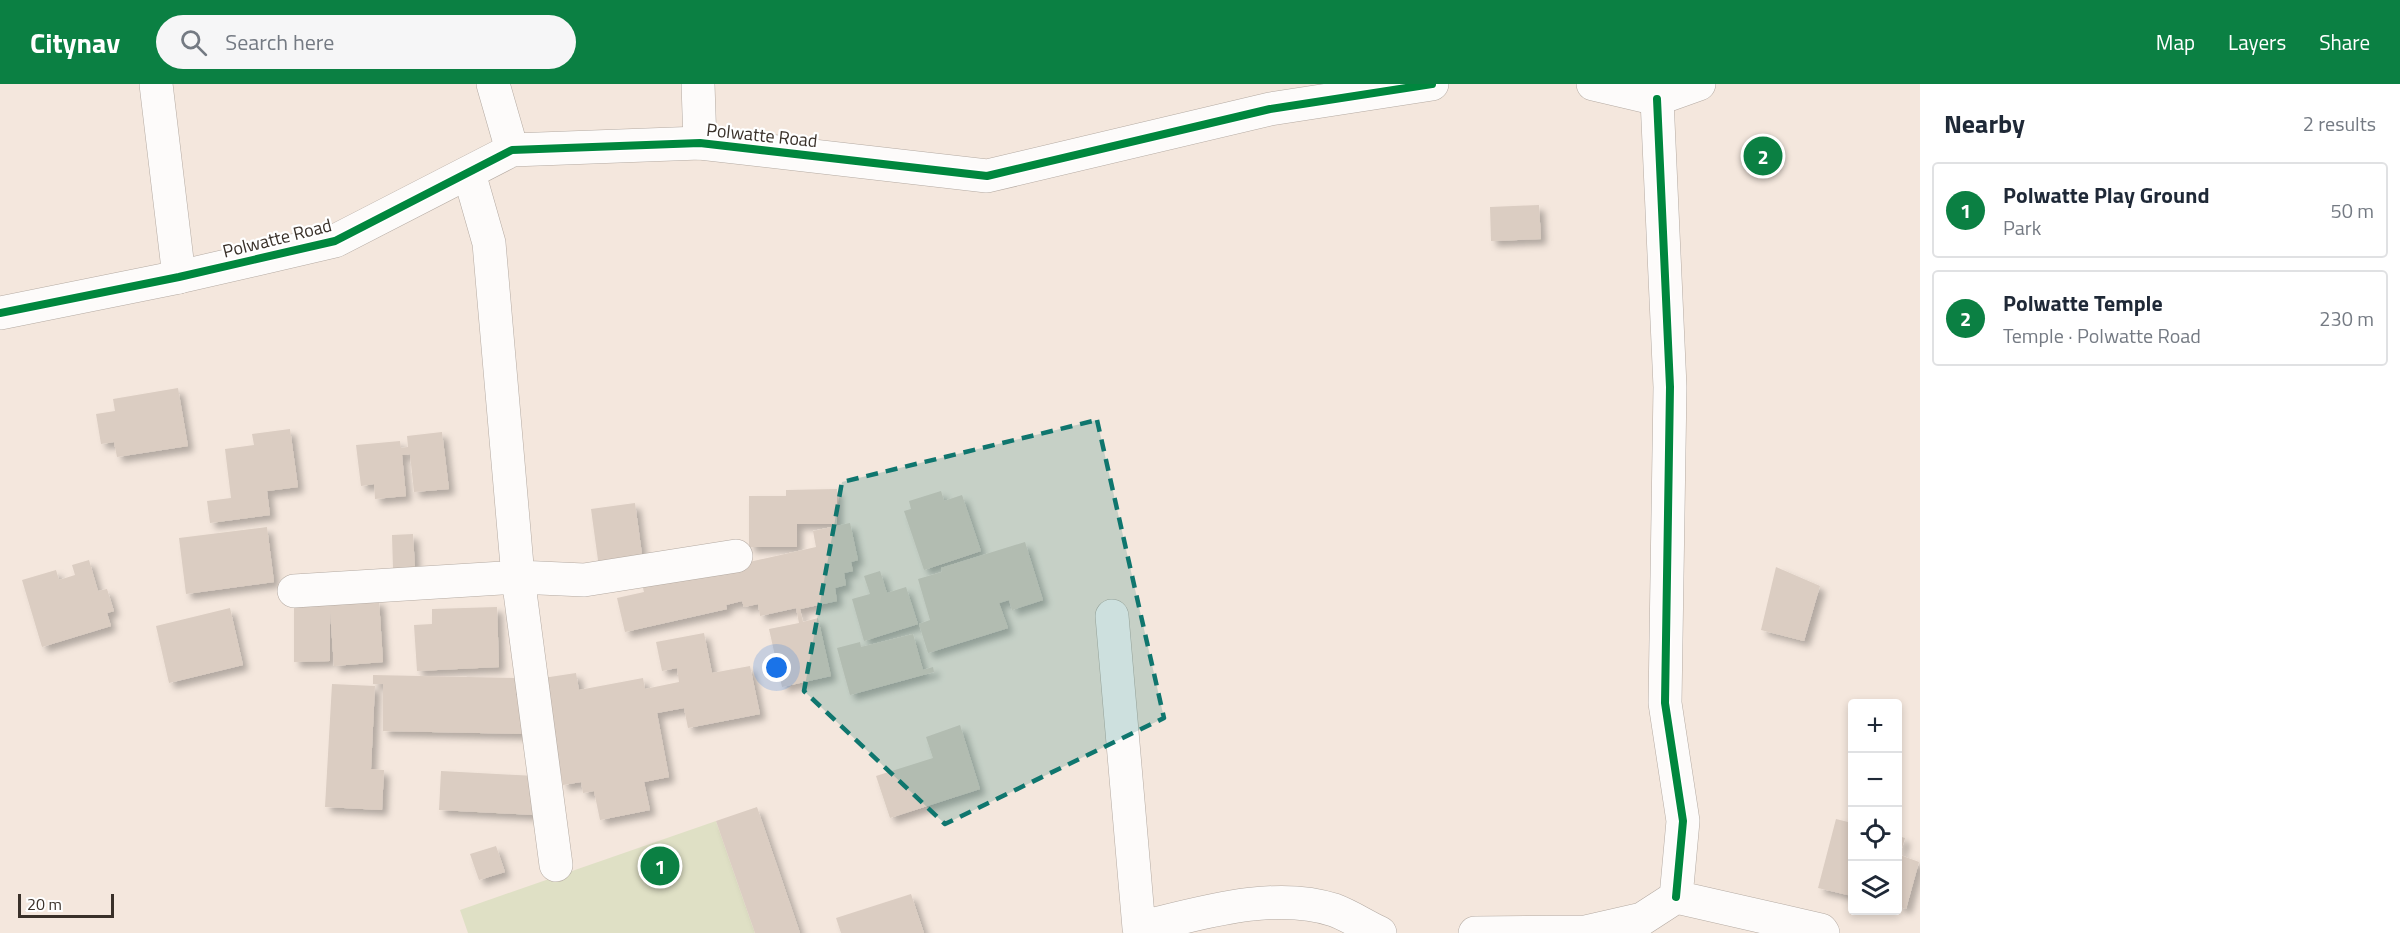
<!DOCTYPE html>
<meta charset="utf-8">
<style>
:root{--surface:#fff;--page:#f6f6f7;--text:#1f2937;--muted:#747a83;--line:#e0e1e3;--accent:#0b8043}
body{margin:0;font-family:"Titillium Web",sans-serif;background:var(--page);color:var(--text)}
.controls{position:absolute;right:18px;bottom:18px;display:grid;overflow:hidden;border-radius:6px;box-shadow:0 3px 9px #0003}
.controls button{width:54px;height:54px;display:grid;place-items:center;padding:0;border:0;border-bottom:2px solid var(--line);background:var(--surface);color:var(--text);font:30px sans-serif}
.scale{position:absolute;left:18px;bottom:15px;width:96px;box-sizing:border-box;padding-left:6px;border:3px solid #393029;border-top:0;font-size:16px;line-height:21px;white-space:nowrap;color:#393029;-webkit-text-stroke:4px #fff;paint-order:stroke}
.you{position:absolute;left:777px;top:584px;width:21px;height:21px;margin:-15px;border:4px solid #fff;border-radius:50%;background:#1a73e8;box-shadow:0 0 0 9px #1a73e833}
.badge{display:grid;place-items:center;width:39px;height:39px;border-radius:50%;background:var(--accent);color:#fff;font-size:20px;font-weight:700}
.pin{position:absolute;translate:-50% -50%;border:3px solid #fff;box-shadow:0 2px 6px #0006}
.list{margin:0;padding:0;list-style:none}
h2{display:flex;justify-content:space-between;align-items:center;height:78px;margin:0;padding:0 24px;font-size:26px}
h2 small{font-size:20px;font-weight:400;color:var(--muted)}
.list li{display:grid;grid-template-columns:39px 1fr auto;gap:18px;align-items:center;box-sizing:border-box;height:96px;margin:0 12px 12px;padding:0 12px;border:2px solid var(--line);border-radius:6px}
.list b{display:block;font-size:22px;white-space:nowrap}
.list p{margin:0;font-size:20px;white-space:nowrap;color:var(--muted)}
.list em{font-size:20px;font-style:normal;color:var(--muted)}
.icon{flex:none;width:33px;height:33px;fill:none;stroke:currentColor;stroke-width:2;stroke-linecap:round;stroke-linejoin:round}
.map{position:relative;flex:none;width:1920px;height:849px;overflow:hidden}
header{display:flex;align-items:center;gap:36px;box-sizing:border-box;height:84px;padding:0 30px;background:var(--accent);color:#fff}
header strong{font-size:28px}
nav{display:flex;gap:33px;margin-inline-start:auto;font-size:21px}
.search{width:420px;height:54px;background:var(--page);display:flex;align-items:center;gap:15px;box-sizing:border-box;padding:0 21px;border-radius:33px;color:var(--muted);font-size:22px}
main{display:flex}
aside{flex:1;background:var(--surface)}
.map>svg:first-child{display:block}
.green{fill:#dfe0c5}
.building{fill:#dbcdc2;filter:url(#shadow)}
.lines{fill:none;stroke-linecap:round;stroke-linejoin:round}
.street-casing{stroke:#b4aaa2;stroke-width:34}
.secondary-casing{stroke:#b4aaa2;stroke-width:34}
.street{stroke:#fdfbfa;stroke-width:33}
.secondary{stroke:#fdfbfa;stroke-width:33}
.cycleway-casing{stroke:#fff;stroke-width:11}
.cycleway{stroke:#00873e;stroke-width:8}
.marked{fill:#0f766e;fill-opacity:0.2;stroke:#0f766e;stroke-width:4.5;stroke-dasharray:12 8;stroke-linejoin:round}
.labels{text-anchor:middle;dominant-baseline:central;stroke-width:4.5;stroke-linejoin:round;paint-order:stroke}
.street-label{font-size:18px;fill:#393029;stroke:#fff}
</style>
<header>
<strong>Citynav</strong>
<div class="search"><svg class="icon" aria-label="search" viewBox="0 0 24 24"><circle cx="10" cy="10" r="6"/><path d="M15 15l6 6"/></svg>Search here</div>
<nav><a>Map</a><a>Layers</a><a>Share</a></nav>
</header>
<main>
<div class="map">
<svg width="1920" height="849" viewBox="0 0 1920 849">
<defs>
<filter id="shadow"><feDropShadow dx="5.5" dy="5.5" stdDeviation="3" flood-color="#0004"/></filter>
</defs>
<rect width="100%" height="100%" fill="#f4e7dd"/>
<path class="green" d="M716,737L755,849H468L460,826Z"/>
<path class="building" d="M1539,121L1541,155L1491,157L1490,123Z
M178,304L188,362L117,373L114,358L101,360L96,330L115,327L113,315Z
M290,345L298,403L267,407L270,431L210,439L207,417L231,414L225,365L254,361L252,350Z
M442,348L449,405L414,408L410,370L402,371L406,412L375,415L374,400L361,402L356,361L400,357L401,364L408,363L407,352Z
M837,405V440H797V463H749V412H786V406Z
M941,407L944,417L962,411L981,467L924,486L904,427L911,425L909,417Z
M635,419L644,485L600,491L591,425Z
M850,439L858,476L851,478L853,487L844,489L846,501L835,504L837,517L800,525L803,538L818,534L831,592L782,603L769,545L799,539L796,524L760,532L758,520L744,523L742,517L726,521L727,525L625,548L617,514L644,508L642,500L718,485L816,463L813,447Z
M267,443L274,498L186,510L179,454Z
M413,450L415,484L393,485L392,451Z
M1025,458L1043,516L1012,526L1009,516L999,519L1008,544L928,569L919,540L930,536L918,495L942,488L941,484Z
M89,476L98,507L107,505L114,527L107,529L111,542L42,563L22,496L56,486L59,496L75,491L72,481Z
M1776,483L1820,502L1804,557L1761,546Z
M880,487L887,509L906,503L918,540L864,557L852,515L870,510L864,492Z
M379,516L383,578L334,582L330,527V577L294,578V521Z
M497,523L499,583L417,587L414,541L432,540V525Z
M230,524L243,581L169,599L156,542Z
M704,549L712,589L750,582L760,630L688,644L684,624L657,629L669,693L644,698L650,726L600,736L594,707L583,709L581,698L563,701L543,594L576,589L579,606L643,594L645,605L679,598L677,584L662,587L656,558Z
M913,550L923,586L933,583L934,588L850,611L837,564L860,558L861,563Z
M373,591L516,594V611H528L527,650L383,647V600H373Z
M332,600L375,602L371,685L384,686L382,726L325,723Z
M960,641L980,705L890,734L876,692L933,674L926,653Z
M441,687L536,692L535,731L439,726Z
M757,723L800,849H755L716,737Z
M1836,735L1852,739V812L1818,804Z
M1898,752L1905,754L1900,771L1919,778L1906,825L1898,822Z
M496,762L505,788L479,796L470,770Z
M911,810L924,849H841L836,834Z"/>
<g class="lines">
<g class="street-casing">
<path id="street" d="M156,0L179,193
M493,0L512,66
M698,0L700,59
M1657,15L1670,303L1665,619L1683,737L1676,813
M469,89L489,159L518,493L556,781
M294,507L518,493L584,496L736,472
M1112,532L1139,844C1198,830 1274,806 1334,826C1350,832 1365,842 1380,849
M1475,849L1585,848L1642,835L1676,813L1821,846L1823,849"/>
</g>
<g class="secondary-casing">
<path id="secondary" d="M1593,0L1657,15L1699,0
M0,229L179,193L335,157L512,66L700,59L987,92L1270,25L1432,0"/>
</g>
<use href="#street" class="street"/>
<use href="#secondary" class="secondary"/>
<g class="cycleway-casing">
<path id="cycleway" d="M1657,15L1670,303L1665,619L1683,737L1676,813
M0,229L179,193L335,157L512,66L700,59L987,92L1270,25L1432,0"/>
</g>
<use href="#cycleway" class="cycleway"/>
</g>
<path class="marked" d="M1097,336L1164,634L945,740L804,607L842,398Z"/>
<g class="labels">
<g class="street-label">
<text transform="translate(762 51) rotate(6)">Polwatte Road</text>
<text transform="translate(277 154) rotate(-14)">Polwatte Road</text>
</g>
</g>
</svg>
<div class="controls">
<button>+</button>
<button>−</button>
<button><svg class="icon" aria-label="locate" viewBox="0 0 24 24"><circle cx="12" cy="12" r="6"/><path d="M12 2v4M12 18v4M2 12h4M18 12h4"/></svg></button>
<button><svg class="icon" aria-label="layers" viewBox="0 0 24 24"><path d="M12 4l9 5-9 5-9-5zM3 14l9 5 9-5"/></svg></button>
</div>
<div class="scale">20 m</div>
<div class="you"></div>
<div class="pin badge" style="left:660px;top:782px">1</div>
<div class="pin badge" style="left:1763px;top:72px">2</div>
</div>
<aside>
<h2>Nearby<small>2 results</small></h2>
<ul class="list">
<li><span class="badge">1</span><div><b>Polwatte Play Ground</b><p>Park</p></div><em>50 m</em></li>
<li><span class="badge">2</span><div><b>Polwatte Temple</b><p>Temple · Polwatte Road</p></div><em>230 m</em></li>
</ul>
</aside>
</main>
